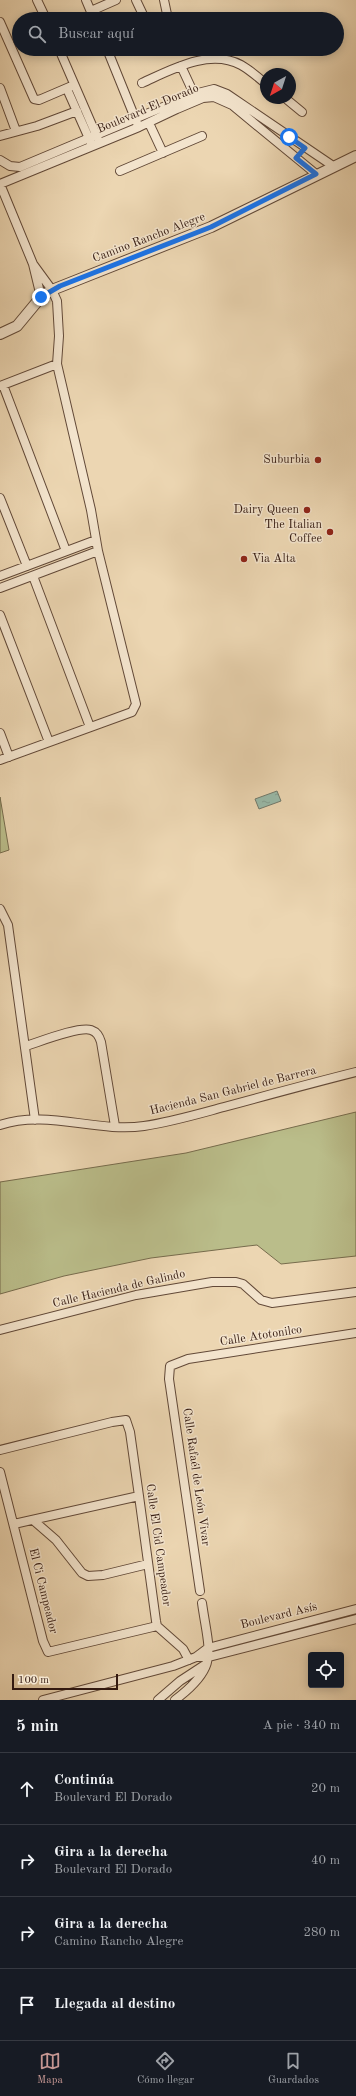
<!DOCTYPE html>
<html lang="es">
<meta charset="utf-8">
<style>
:root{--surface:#171b24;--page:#20242c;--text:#f1f3f6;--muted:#9ea1a6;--line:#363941;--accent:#c59692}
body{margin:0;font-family:"Old Standard TT",serif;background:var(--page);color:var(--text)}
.controls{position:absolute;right:12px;bottom:12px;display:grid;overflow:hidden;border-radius:4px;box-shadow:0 2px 10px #0003}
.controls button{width:36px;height:36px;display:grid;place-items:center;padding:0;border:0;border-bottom:1px solid var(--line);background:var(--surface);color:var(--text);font:20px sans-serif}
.compass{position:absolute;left:260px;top:68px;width:36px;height:36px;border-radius:50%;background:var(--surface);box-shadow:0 2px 10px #0003;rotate:219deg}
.scale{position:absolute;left:12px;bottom:10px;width:106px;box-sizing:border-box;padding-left:4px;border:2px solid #341a10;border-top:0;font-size:11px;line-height:14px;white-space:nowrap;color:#341a10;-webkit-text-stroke:3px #f3e4cd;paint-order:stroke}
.stop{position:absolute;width:12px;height:12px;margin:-9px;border:3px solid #1a73e8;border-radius:50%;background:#fff}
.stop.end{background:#1a73e8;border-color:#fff;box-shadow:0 1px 4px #0008}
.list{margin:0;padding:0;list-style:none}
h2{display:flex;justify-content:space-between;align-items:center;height:52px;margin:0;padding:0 16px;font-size:17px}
h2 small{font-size:13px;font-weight:400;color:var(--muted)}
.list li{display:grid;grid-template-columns:26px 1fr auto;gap:12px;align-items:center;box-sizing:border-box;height:72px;padding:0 16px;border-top:1px solid var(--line)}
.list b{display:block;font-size:15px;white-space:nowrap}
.list p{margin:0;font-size:13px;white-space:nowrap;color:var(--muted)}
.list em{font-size:13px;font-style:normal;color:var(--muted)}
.icon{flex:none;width:22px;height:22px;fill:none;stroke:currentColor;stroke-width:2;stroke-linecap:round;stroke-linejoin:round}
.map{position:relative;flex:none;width:356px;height:1700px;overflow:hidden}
.search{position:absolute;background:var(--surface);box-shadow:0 2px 10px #0003;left:12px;right:12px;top:12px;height:44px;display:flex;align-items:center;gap:10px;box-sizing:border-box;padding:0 14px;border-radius:22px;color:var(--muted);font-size:15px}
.sheet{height:340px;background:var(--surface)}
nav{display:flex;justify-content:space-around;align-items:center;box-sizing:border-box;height:56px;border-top:1px solid var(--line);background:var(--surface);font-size:11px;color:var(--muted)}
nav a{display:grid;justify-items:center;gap:2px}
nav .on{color:var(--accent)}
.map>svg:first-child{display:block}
.grass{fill:#babd8a;stroke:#776c4d}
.water{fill:url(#water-ripples);stroke:#71796b}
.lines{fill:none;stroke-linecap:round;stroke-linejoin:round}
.minor-casing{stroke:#624938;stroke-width:10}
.tertiary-casing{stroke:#624938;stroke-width:12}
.minor{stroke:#f3e4cd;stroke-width:8}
.tertiary{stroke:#f3e4cd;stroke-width:10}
.route{stroke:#1a73e8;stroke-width:5}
.poi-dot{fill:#8f2418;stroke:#f3e4cd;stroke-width:1.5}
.labels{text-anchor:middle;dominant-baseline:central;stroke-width:3;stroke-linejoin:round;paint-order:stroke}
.street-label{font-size:12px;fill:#341a10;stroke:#f3e4cd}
.poi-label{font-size:12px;fill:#341a10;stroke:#f3e4cd;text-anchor:end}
</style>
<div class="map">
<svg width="356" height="1700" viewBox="0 0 356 1700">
<defs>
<pattern id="water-ripples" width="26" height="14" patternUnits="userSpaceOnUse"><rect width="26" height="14" fill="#99b9a8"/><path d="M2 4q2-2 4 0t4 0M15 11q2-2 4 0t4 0" fill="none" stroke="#849e90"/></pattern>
</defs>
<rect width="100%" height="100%" fill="#ecd6b2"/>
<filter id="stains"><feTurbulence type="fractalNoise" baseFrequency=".005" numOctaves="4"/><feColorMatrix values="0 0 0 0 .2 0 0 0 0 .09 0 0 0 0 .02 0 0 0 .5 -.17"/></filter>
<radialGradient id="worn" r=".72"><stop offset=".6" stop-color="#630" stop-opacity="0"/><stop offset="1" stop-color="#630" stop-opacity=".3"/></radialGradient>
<path class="grass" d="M0,797L9,850L0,853Z
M356,1112V1256L281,1264L257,1245L248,1246L151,1258L64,1276L0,1294V1182L186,1153Z"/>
<path class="water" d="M277,791L281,801L259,809L255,799Z"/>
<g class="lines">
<g class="minor-casing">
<path id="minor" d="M37,0L46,19
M86,0L94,19
M136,0L145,19
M164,0L168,19
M91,11L116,0
M0,22L34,99L39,100L74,85
M59,49L98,139
M107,49L137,123
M181,66L194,94
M142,83C171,70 209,48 241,65C250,70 258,77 266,84
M0,88L16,131
M67,89L91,143
M285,98L302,112
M149,123L163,153
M0,136L37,126L77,111
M0,160L10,166L20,167L194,94L214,89L227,94L333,166
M120,171L202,136
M0,184L139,127L177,109L203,98L214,97L232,105L316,174
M0,184L33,264L41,297
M3,385L66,551
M0,386L57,364
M0,498L27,566
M0,576L96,540
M33,576L90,727
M0,588L98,551L91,510L57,364L59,336L57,301L52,290L33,264
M0,615L49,742
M0,733L9,757
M0,760L132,712L136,704L98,551
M0,909L8,925L35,1120
M26,1046C39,1042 79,1026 91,1030C97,1032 99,1036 101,1042L115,1126
M0,1125C47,1109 96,1133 144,1126C171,1122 198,1114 224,1107C268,1095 312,1083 356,1072
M0,1330L136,1295L212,1282H236L243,1284L261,1300L272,1303L356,1292
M0,1450L112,1422L126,1420L130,1432L139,1496L156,1621L157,1626L183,1649L189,1660
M0,1472L43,1641L48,1652L157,1626
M33,1520L56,1540L82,1573L88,1576L103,1575L148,1564
M14,1524L139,1496
M200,1591L169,1379L170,1366L188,1359L356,1333
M196,1657L208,1648L356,1609
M43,1700L173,1666L196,1657H209L356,1619
M158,1700L180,1681L206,1664
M175,1700C220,1666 209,1653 202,1603"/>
</g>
<g class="tertiary-casing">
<path id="tertiary" d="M0,334L17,326L41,297L52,290L211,227L356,156"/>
</g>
<use href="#minor" class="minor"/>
<use href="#tertiary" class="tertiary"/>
</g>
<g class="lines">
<path class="route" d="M41,297L60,286L211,227L316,174L296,158L305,148L289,137"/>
</g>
<g class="poi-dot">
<circle cx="318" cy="460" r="4"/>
<circle cx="307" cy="510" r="4"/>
<circle cx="330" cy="532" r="4"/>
<circle cx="244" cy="559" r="4"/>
</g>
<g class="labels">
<g class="street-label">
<text transform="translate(148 109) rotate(-23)">Boulevard El Dorado</text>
<text transform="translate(149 238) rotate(-21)">Camino Rancho Alegre</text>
<text transform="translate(233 1091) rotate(-14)">Hacienda San Gabriel de Barrera</text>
<text transform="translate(119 1289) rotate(-13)">Calle Hacienda de Galindo</text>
<text transform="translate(261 1336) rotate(-9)">Calle Atotonilco</text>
<text transform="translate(196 1477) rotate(82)">Calle Rafaél de León Vivar</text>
<text transform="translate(158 1545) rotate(82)">Calle El Cid Campeador</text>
<text transform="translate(43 1591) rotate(76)">El Ci Campeador</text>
<text transform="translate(279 1616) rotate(-14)">Boulevard Asís</text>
</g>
<g class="poi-label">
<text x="310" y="460">Suburbia</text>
<text x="299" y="510">Dairy Queen</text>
<text x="322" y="525">The Italian<tspan x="322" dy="14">Coffee</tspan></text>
<text x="252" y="559" text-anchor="start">Via Alta</text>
</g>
</g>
<rect width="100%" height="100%" filter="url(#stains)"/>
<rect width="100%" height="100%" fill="url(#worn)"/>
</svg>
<div class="controls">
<button><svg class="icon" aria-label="locate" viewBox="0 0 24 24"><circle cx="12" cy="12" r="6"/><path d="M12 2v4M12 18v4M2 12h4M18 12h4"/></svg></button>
</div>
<svg class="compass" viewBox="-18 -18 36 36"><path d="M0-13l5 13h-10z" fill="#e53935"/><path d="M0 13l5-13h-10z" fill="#9ea1a6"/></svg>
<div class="scale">100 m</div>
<div class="stop" style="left:289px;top:137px"></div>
<div class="stop end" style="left:41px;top:297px"></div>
<div class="search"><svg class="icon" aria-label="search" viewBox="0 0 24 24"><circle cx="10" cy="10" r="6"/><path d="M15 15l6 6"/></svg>Buscar aquí</div>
</div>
<section class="sheet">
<h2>5 min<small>A pie · 340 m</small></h2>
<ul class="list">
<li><svg class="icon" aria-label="ahead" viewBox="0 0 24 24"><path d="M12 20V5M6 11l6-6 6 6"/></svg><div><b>Continúa</b><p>Boulevard El Dorado</p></div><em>20 m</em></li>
<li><svg class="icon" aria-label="right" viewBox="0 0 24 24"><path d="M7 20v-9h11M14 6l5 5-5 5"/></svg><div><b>Gira a la derecha</b><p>Boulevard El Dorado</p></div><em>40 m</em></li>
<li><svg class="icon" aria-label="right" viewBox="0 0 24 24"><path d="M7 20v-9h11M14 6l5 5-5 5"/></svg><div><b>Gira a la derecha</b><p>Camino Rancho Alegre</p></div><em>280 m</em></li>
<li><svg class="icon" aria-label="arrive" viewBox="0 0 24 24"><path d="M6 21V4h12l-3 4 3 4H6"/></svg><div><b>Llegada al destino</b></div></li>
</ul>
</section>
<nav>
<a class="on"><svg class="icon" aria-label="map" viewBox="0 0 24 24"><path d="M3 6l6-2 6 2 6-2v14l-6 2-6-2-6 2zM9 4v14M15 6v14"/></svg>Mapa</a>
<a><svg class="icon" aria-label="directions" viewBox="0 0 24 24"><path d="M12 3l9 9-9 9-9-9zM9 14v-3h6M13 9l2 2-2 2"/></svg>Cómo llegar</a>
<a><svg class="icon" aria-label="saved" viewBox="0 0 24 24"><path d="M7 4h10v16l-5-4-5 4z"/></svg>Guardados</a>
</nav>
